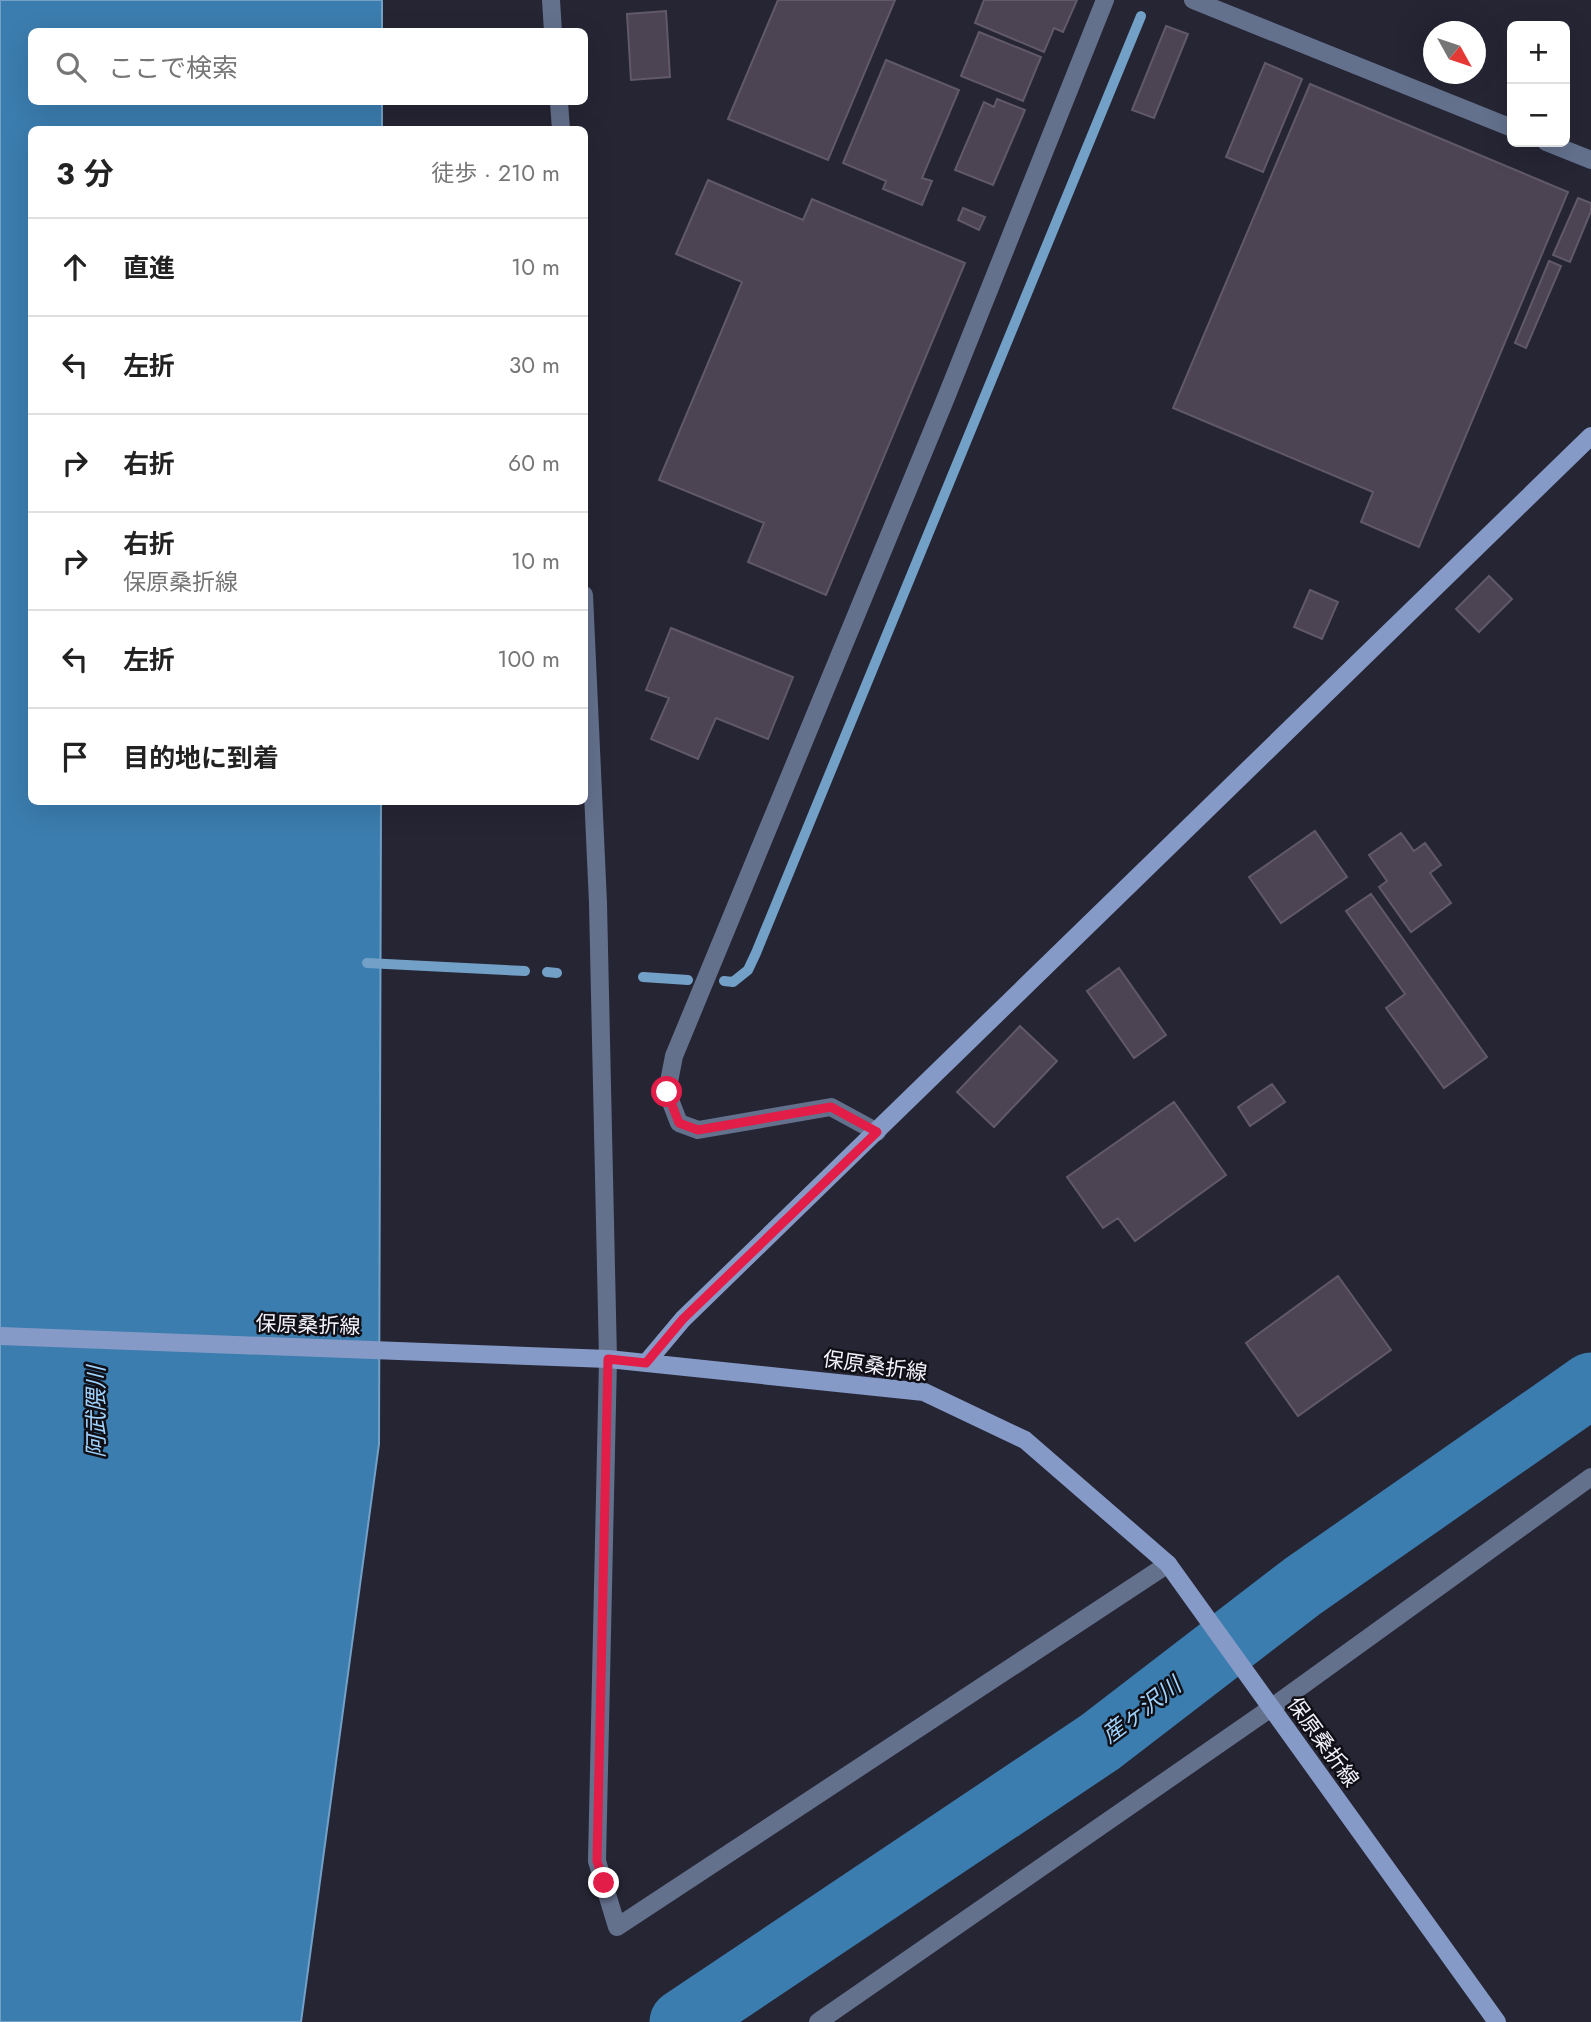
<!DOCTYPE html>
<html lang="ja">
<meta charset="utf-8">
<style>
:root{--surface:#fff;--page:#f2f2f2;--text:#222;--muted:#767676;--line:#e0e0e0}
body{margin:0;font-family:Jost,"Noto Sans JP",sans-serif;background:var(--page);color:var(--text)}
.controls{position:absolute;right:21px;top:21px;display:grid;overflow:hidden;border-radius:10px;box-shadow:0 7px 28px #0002}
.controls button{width:63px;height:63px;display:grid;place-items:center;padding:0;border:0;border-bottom:2px solid var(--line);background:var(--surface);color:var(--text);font:35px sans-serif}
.compass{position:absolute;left:1423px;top:21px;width:63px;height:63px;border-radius:50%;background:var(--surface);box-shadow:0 7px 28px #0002;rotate:130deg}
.stop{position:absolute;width:21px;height:21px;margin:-16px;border:5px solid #e11d48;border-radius:50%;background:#fff}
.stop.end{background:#e11d48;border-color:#fff;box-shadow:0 2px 7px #0008}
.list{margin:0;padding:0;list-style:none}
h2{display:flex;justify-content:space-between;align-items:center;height:91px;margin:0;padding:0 28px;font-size:30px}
h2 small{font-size:23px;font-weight:400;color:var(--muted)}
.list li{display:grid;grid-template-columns:46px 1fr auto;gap:21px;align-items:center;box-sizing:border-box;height:98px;padding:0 28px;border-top:2px solid var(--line)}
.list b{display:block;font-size:26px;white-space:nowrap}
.list p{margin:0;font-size:23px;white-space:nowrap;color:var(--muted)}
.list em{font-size:23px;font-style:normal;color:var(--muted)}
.icon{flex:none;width:38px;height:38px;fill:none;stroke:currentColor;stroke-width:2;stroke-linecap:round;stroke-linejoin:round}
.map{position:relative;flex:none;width:1591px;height:2022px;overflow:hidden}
.search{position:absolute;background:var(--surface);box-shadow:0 7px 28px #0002;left:28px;top:28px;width:560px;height:77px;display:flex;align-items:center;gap:18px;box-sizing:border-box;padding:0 24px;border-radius:10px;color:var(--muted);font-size:26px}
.panel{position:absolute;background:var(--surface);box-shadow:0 7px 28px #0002;left:28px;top:126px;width:560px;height:679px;border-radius:10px}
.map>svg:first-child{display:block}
.water{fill:#3b7daf;stroke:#72a0c6;stroke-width:2}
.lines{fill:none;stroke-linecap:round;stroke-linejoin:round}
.stream{stroke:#72a0c6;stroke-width:10}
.river{stroke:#3b7daf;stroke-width:65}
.building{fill:#4c4453;stroke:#615969;stroke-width:2}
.street{stroke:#64718d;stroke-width:18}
.secondary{stroke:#869ac7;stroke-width:18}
.route{stroke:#e11d48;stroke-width:9}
.labels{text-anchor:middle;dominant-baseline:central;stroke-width:5;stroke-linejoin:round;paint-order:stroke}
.street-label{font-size:21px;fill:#f3f2fc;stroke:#100f16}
.water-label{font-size:23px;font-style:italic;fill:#a0d3fd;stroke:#100f16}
</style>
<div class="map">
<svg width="1591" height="2022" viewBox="0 0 1591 2022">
<rect width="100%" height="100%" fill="#262534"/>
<path class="water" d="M0,0H382V31L32,32V102H382V129L32,130V802H381L379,1444L301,2022H0Z"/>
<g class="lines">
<path class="stream" d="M367,963L525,971
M547,972L557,973
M643,977L688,980
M724,981L733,982L748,970L756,953L1141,16"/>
<path class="river" d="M682,2022L1100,1742L1303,1586L1591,1385"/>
</g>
<path class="building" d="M778,0H895L828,160L728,119Z
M984,0H1077L1063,32L1054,28L1044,52L975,23Z
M666,11L670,77L631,80L627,14Z
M1166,26L1188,34L1154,118L1132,110Z
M979,32L1041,57L1023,101L961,76Z
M886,60L959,90L922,178L932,181L922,205L883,189L886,181L843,163Z
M1265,63L1302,79L1263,172L1226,157Z
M1310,84L1568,192L1419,547L1361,522L1373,492L1173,408Z
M997,99L1025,110L993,185L955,170L984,102L994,107Z
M708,180L803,220L812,199L965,263L826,595L748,562L764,523L659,480L742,282L676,254Z
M1578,198L1591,203V211L1570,262L1553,255Z
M963,208L985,217L979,230L958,220Z
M1549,261L1561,266L1526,348L1515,343Z
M1489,576L1512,599L1479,632L1456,609Z
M1310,590L1338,602L1322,639L1294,627Z
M671,628L793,677L768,739L716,718L698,759L651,739L669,698L646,690Z
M1315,831L1347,877L1281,923L1249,877Z
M1401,833L1414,851L1425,843L1441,865L1430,873L1451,903L1411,932L1379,887L1387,881L1369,855Z
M1371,894L1487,1057L1444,1088L1386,1008L1405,994L1346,911Z
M1119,968L1166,1035L1134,1058L1087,991Z
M1020,1026L1057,1061L994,1127L957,1092Z
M1272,1084L1285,1102L1250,1126L1238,1107Z
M1174,1102L1226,1175L1135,1241L1118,1218L1103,1228L1067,1177Z
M1338,1276L1391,1350L1298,1416L1246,1343Z"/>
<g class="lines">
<path class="street" d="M551,0L553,32
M1193,0L1512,128
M559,102L561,130
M1546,142L1591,160
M584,595L598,903L608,1359L597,1861L617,1927L1168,1564
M877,1132L831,1107L698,1130L679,1123L667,1092L674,1056L945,400L1105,0
M818,2022L1271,1708L1591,1477"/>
<path class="secondary" d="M0,1336L608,1359L924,1392L1025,1440L1168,1564L1497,2022
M646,1363L683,1319L1591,436"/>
</g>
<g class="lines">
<path class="route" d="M604,1883L597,1861L608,1359L646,1363L683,1319L877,1132L831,1107L698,1130L679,1123L667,1092"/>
</g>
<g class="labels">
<g class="street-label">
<text transform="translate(308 1325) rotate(2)">保原桑折線</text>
<text transform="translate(875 1366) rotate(8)">保原桑折線</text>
<text transform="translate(1323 1742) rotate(54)">保原桑折線</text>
</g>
<g class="water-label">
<text transform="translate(96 1412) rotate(-90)">阿武隈川</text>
<text transform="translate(1141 1710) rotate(-37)">産ヶ沢川</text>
</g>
</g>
</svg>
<div class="controls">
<button>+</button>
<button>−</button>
</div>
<svg class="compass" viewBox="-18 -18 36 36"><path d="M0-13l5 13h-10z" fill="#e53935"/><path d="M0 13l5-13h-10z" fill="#767676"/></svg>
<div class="stop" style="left:667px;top:1092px"></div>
<div class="stop end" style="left:604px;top:1883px"></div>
<div class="search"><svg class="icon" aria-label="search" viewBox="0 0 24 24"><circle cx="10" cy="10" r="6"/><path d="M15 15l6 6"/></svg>ここで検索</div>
<section class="panel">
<h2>3 分<small>徒歩 · 210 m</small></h2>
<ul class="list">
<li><svg class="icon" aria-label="ahead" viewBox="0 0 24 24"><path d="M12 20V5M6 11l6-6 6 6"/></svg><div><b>直進</b></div><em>10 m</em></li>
<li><svg class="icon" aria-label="left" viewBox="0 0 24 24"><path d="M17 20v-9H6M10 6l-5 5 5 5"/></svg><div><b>左折</b></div><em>30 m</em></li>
<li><svg class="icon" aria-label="right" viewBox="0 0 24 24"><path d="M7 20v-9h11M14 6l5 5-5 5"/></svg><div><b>右折</b></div><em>60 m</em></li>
<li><svg class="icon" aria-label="right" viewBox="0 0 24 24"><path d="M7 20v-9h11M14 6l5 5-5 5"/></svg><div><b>右折</b><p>保原桑折線</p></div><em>10 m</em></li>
<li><svg class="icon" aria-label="left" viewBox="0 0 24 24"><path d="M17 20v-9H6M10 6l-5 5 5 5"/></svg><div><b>左折</b></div><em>100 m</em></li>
<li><svg class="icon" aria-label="arrive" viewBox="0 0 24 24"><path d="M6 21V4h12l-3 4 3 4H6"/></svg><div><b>目的地に到着</b></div></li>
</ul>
</section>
</div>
